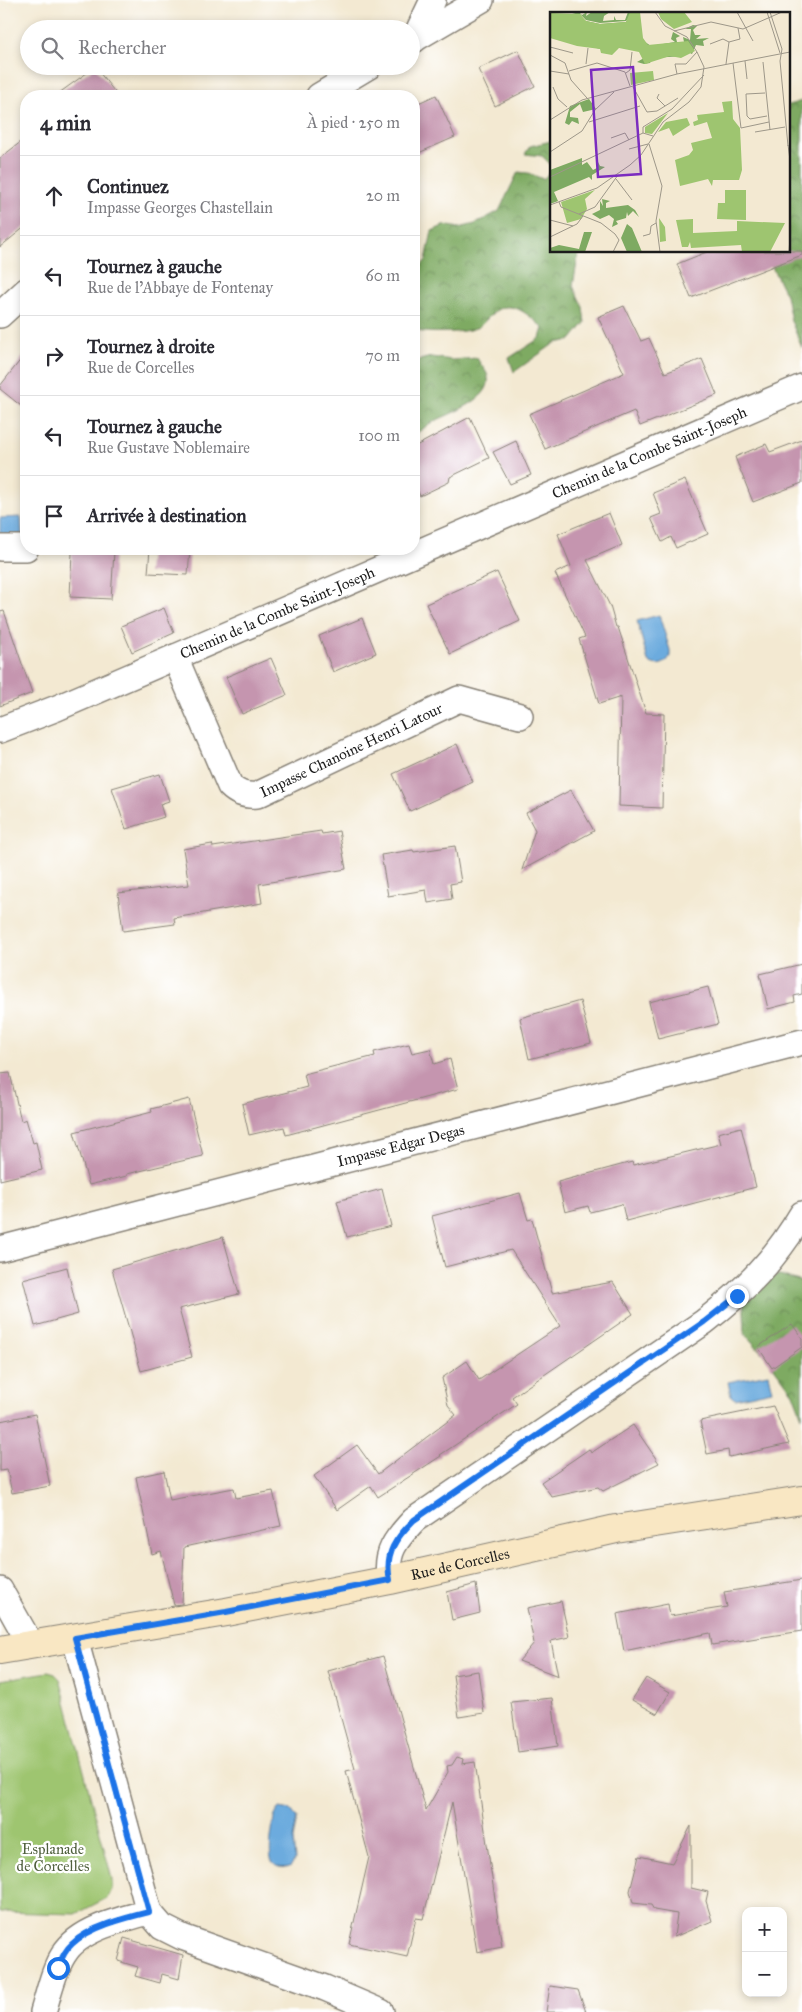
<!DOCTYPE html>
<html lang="fr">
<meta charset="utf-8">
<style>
:root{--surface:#fff;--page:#f2f2f3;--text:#2b2b33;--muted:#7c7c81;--line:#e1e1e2}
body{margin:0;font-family:"IM FELL Great Primer",serif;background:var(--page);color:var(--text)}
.controls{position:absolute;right:15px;bottom:15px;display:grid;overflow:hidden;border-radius:10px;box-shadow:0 2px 8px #0003}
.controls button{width:45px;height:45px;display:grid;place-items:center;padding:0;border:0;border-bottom:1px solid var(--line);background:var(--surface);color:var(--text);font:25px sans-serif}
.stop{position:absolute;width:15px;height:15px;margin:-11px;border:4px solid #1a73e8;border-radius:50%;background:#fff}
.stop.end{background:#1a73e8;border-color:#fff;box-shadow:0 1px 5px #0008}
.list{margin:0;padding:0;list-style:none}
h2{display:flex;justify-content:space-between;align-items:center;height:65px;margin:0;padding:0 20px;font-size:21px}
h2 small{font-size:16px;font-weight:400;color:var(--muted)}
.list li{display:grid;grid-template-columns:32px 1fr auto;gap:15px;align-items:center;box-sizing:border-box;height:80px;padding:0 20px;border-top:1px solid var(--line)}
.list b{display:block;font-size:19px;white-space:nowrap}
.list p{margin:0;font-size:16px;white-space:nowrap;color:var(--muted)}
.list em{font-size:16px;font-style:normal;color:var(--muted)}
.icon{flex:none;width:28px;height:28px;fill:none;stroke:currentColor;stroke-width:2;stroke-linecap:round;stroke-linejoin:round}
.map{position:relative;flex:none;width:802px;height:2012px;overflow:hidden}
.search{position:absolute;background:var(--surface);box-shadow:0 2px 8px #0003;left:20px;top:20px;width:400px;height:55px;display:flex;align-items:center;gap:12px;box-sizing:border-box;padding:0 18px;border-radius:28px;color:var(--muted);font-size:19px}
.panel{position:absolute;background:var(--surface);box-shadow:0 2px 8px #0003;left:20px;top:90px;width:400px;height:465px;border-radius:20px}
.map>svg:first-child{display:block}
.forest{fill:url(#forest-crowns);stroke:#4d633f}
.park{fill:#9ec570;stroke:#5d7046}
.water{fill:#6cabde;stroke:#44647d}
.building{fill:#c595af}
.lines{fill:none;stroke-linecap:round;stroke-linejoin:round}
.street-casing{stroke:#888277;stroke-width:28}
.secondary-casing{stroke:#888277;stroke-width:30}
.street{stroke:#fff;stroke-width:25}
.secondary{stroke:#f9e7c3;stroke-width:28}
.route{stroke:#1a73e8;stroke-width:6}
.labels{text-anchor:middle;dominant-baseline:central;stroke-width:4.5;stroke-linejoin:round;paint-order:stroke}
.street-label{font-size:15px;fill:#1c1c1c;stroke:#fff}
.park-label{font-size:15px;fill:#50603e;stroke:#fff}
.inset-road{fill:none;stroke:#9d9789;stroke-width:1}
.view{fill:#7b2cbf;fill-opacity:0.15;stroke:#7b2cbf;stroke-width:2.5}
.inset-edge{fill:none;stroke:#1c1c1c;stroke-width:2.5}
</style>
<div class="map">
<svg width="802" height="2012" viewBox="0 0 802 2012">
<defs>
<pattern id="forest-crowns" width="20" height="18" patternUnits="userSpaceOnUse" patternTransform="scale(1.25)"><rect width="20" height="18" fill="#7eaa62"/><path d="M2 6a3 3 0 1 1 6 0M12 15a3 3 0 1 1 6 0" fill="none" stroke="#668a50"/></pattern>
</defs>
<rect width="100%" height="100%" fill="#fff"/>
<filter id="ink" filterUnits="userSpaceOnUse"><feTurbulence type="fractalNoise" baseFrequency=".02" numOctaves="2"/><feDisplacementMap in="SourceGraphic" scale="10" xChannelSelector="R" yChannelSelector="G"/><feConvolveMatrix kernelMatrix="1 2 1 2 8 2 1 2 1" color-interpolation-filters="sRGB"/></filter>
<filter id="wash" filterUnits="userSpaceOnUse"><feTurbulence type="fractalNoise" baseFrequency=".0096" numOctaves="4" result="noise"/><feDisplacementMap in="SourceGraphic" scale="20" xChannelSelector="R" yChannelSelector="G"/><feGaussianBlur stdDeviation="1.12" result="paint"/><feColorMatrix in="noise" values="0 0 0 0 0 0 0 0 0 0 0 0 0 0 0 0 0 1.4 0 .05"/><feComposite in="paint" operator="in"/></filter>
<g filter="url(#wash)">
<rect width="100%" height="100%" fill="#f3e9d2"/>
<path class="forest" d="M802,101V348L791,321L786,295L767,257L788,251V105Z
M551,141V165L542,156L525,154L530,146Z
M551,171V251H579L573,286L583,307L585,323L571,340L555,343L514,372L509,358L540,338L543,328C530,316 511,297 493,313C488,317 482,326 476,328C461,334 430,333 414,331V274L426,260L432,231L445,225L459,228L475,224L499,211L518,172L528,173L543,179Z
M431,357L452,360L477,358C480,364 488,372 488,378C492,400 448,414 433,422C426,426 420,431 414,435V365L416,361Z
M780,1275L802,1282V1417L793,1393L770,1362L745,1334L743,1289L755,1276Z"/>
<path class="park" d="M48,1672L55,1674L60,1679L112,1879V1890L107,1898L76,1914L0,1912V1680Z"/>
<path class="water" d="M21,517L22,535L0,536V518Z
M659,615L670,650V656L667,661C661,666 654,666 648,661L637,621Z
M768,1374L772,1391L735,1399L731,1396L728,1382Z
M280,1808L291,1810L297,1818L293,1839L295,1860L290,1867C267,1871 270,1854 271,1838C273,1827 272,1816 280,1808Z"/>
<g id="blocks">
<path class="building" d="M518,50L535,86L495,106L478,69Z
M95,67L118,96H55Z
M436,95L455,137L414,155V105Z
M26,138V226L0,247V158Z
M709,251H802V255L691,298L677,264Z
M624,306L641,341L649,338L665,373L702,359L717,395L640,426L634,411L545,449L529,414L624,373L598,317Z
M26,353V410L0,389V386Z
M470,417L489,458L450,477L449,482L420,496L414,483V447Z
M802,440V483L753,502L735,457L766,444L770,452Z
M516,441L531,475L510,484L493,452Z
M685,480L708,534L676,548L671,537L662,542L651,518L661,514L653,493Z
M609,513L622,545L587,560L610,606L616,627H618L646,713L664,714L662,808L619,806L621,697L599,704L579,639L585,637L555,573L571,566L558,534Z
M150,549H190L188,575L148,573Z
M72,552H114L111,599L70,597Z
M497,572L520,621L450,654L426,604Z
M164,608L174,633L132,652L121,626Z
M4,611L32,693L0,706V612Z
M362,618L376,653L333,672L319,636Z
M271,658L287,695L242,714L226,677Z
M457,744L473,782L410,811L393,774Z
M160,774L169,801L160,804L164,817L126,829L112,788Z
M571,790L594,831L522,870L535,830L526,813Z
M321,831L322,834L339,831L346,869L259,884L262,903L174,918L175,924L123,931L118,893L189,885L183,849L212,844L213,847Z
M455,846L461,882L450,884L452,899L428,903L426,890L388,896L381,855L413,850L414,852Z
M802,964V994L794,996L795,1002L768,1009L760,974Z
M708,987L718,1024L658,1039L649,1002Z
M580,1001L591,1043L529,1059L520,1018Z
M409,1044L412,1053L430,1049L434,1064L450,1059L458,1089L286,1135L284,1127L249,1135L242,1104L307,1087L304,1074L375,1056L374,1052Z
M10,1073L21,1121L26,1119L33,1143L36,1142L42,1170L0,1180V1074Z
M189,1099L203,1156L127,1174V1176L89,1185L74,1132L152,1112L151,1109Z
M741,1127L756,1187L626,1221L622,1204L590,1212L588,1206L565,1212L558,1182L632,1162L633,1165L721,1144L718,1133Z
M382,1189L391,1226L347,1237L337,1201Z
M520,1193L528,1220L532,1219L552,1293L613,1282L633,1314L512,1397L517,1404L440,1455L441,1456L378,1497L371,1486L337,1510L314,1476L357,1445L378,1474L456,1415L448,1405L442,1378L467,1361L479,1380L560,1326L511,1250L445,1267L432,1216Z
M223,1237L239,1294L179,1309L192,1357L141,1371L112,1269Z
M67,1267L78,1314L35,1326L23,1279Z
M792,1324L802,1338V1347L772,1368L758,1347Z
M773,1406L789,1444L729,1457L728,1450L707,1454L700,1421Z
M35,1414L50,1486L12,1493L7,1470L0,1471V1421Z
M633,1425L659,1463L603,1491L598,1487L552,1497L541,1482L589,1449L591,1453Z
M164,1471L170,1500L234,1488L236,1498L273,1491L281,1526L184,1547L182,1604L174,1605L161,1551L152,1554L136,1477Z
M802,1580V1631L712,1645L710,1633L624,1651L617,1614L668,1604L670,1616L727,1607L724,1592Z
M476,1584L480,1613L452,1620L447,1592Z
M561,1601L569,1637L551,1641L558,1676L519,1661L534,1643L527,1608Z
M383,1656L426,1810L448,1772L447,1766L452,1765L457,1757L463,1759L462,1764L475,1762L502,1947L477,1952L452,1802L423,1919L416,1918L407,1957L349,1944L369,1857L346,1771L355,1769L328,1671Z
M478,1671L484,1713L459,1717L453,1675Z
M646,1678L670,1692L657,1714L632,1700Z
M552,1698L558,1746L518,1752L511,1702Z
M691,1826V1888L708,1892L706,1901L712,1921L674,1937L677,1914L654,1910L651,1905L633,1903L630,1891L639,1856L672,1863Z
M124,1938L183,1955L179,1979L162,1974L160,1983L135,1976L138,1967L118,1961Z
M550,1986L578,1990L586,2012H546Z"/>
</g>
</g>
<g filter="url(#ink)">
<use href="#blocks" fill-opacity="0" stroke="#888277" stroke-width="1"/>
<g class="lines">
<g class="street-casing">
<g id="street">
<path d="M414,40L433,0"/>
<path d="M411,41L481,0"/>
<path d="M319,96L369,66"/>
<path d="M0,315L26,291"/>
<path d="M0,548H26"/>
<path id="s1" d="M175,657L230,786C238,794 246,796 257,795L459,699L520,716"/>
<path id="s2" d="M0,730L57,708L802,387"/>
<path id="s3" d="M0,1249L802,1042"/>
<path d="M390,1580C384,1553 396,1539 414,1520L704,1322C745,1290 775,1260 802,1214"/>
<path d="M0,1590L31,1645"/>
<path d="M75,1639L149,1912L162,1927L182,1937L325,1988L381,2012"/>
<path d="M43,2012C49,1993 53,1971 64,1954C79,1929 122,1919 149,1912"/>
</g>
</g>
<g class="secondary-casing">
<g id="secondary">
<path id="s4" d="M0,1650L226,1612L390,1580L616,1529L802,1500"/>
</g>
</g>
<use href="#street" class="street"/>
<use href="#secondary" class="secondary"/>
</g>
</g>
<g class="lines" filter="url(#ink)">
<path class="route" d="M58,1968C61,1959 65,1950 72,1944C89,1927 125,1918 149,1912L75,1638L226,1612L390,1580C384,1553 396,1538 414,1520L704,1322L737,1296"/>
</g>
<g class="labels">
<g class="street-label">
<text stroke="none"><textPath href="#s2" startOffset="706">Chemin de la Combe Saint-Joseph</textPath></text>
<text stroke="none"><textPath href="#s2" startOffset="301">Chemin de la Combe Saint-Joseph</textPath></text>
<text stroke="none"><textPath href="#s1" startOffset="274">Impasse Chanoine Henri Latour</textPath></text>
<text stroke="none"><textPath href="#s3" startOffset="414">Impasse Edgar Degas</textPath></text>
<text stroke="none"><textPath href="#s4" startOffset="468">Rue de Corcelles</textPath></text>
</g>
<g class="park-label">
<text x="53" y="1849">Esplanade<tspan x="53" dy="17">de Corcelles</tspan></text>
</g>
</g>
<g transform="translate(550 12)">
<rect width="240" height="240" fill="#f3e9d2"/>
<path d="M29,0L32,3L37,0L36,4L42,0H60L54,4L53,9L64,8V4L66,8H75L78,0H83L76,17L101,34L125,30L121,27L123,20L130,24L126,26L127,30H134L133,25L140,28L141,17H135L143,13L147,14L143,18L145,23H151L146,27L159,26L153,29L154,34L146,33L142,42L138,40L134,44L102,46L100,51L94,52L87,50L94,46L89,39L77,35L70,33L58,39L0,24L2,2L29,4V6L36,9L50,12L76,10L78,7L76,9L50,11L36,8L30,2H22ZM75,22L98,34L120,38L97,37L78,26H70ZM39,87L46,97L33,100L30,92L20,100V105L28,106L29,112L22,109L19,113L15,111L20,94ZM32,146V153L37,150L43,158L47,156L46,146L50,154L55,155L42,163V168L39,165L4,180L8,189L0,192V158ZM52,187L60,189L56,191V196L78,193L85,198L89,205L83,199L78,204L77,200L76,206L66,209L68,212L62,215L64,207L59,203L50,207L42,202L50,198V189L53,194ZM77,212L82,216L92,240H77L71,226ZM34,220H42L35,240H0V236L9,233L29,237Z" fill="#7eaa62" fill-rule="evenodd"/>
<path d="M80,0H90L93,26L98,33L138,29L145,39L131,46L120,44L95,52L89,40L69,36L62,43L51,41L50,37L27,34L0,26L1,1L30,2L36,9L50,12L76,10ZM108,0H134L142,10L124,17L111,7ZM103,59L104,68L81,73L80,61ZM118,101L102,122L95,121V115ZM45,178L35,187L37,197L31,207L17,211L11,190Z" fill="#9ec570"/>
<path d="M182,89L183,107L190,116L192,158L189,168H163L162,174L158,167L130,174L125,148L139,143L143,138L141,131L162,126L157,110L144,114L143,110L148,108L147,103L174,100L172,90ZM137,106L140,113L123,124L119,116L108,120L116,110ZM175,178H196V208L167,207L168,191H175ZM109,206L115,215L116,229L110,230ZM143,207V221L187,219V209L235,211L220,240H192L191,233L141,236L140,230L138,235H132L126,208Z" fill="#9ec570"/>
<path class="inset-road" d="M187,0L203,29M217,0L230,41M220,0L232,37L230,49L238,134M124,19L161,10L193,17L232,0M179,30L190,27L188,16M160,32L173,27L179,30M0,35L23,41M0,43L15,51L21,68L37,86M195,49L197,67M213,50L220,118M183,51L191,116L219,110M36,52L38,36M176,52L179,30M0,59L19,62M19,59L47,51L75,60L80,74M76,61L80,58L82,40M127,62L125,52H136L147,40M3,75L8,87L17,95M83,75L97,100L107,99L128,86M215,81L196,82L197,104L200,107L217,104M109,82L107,86L115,94M0,108L32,88L127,62L240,40M39,110L90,94M205,120L235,115M103,124L93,121V115L122,97L154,63M61,126L75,121L79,128M99,132L112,174L106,209L110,240M238,133L240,148M79,137L98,132M0,140L32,119L45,98L64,80M0,165L93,121M66,167L82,188M240,175V194M9,190L11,195L51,211L65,222L69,228L63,240M0,193L47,176L80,153L91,143L113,110L139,90L151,75L154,55L147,40L137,25L115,14L105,0M29,202L45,195L68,163M0,208L23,214M93,224L100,222L101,214L106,211M0,225L27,212L33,204M239,240L240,225"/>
<path class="view" d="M83,55L91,162L48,165L41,58Z"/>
<rect width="240" height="240" class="inset-edge"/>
</g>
</svg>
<div class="controls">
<button>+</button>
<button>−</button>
</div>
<div class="stop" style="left:58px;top:1968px"></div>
<div class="stop end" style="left:737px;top:1296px"></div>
<div class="search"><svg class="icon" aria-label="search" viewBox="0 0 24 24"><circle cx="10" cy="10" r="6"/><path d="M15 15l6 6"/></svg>Rechercher</div>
<section class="panel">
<h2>4 min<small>À pied · 250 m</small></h2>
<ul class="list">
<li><svg class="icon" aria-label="ahead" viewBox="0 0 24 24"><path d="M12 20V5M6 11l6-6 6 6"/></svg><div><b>Continuez</b><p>Impasse Georges Chastellain</p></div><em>20 m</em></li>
<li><svg class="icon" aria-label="left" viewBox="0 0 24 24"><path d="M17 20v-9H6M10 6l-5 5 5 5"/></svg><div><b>Tournez à gauche</b><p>Rue de l'Abbaye de Fontenay</p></div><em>60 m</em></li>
<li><svg class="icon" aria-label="right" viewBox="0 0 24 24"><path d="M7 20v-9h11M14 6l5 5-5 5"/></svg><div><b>Tournez à droite</b><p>Rue de Corcelles</p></div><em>70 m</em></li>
<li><svg class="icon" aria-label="left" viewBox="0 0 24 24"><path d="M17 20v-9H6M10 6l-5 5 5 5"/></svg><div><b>Tournez à gauche</b><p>Rue Gustave Noblemaire</p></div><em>100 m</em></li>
<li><svg class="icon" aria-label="arrive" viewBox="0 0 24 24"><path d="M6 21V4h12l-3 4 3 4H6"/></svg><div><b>Arrivée à destination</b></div></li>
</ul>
</section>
</div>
